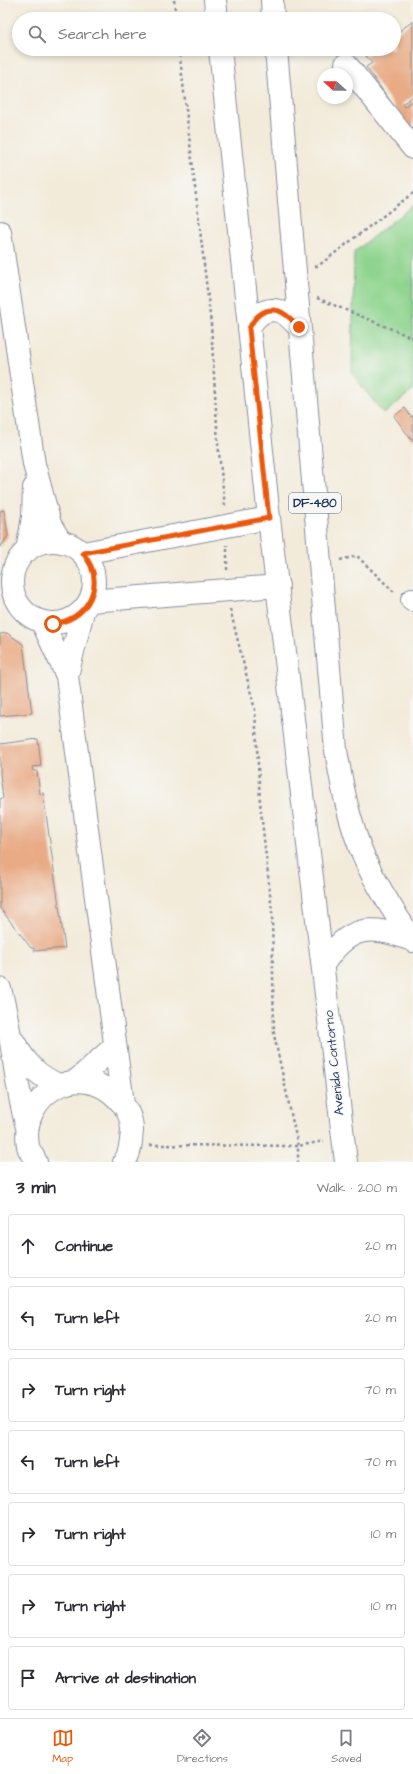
<!DOCTYPE html>
<meta charset="utf-8">
<style>
:root{--surface:#fff;--page:#f2f2f3;--text:#2b2b33;--muted:#7c7c81;--line:#e1e1e2;--accent:#ea580c}
body{margin:0;font-family:"Architects Daughter",sans-serif;background:var(--page);color:var(--text)}
.compass{position:absolute;left:317px;top:68px;width:36px;height:36px;border-radius:50%;background:var(--surface);box-shadow:0 2px 6px #0003;rotate:291deg}
.stop{position:absolute;width:12px;height:12px;margin:-9px;border:3px solid #ea580c;border-radius:50%;background:#fff}
.stop.end{background:#ea580c;border-color:#fff;box-shadow:0 1px 4px #0008}
.list{margin:0;padding:0;list-style:none}
h2{display:flex;justify-content:space-between;align-items:center;height:52px;margin:0;padding:0 16px;font-size:17px}
h2 small{font-size:13px;font-weight:400;color:var(--muted)}
.list li{display:grid;grid-template-columns:26px 1fr auto;gap:12px;align-items:center;box-sizing:border-box;height:64px;margin:0 8px 8px;padding:0 8px;border:1px solid var(--line);border-radius:4px}
.list b{display:block;font-size:15px;white-space:nowrap}
.list em{font-size:13px;font-style:normal;color:var(--muted)}
.icon{flex:none;width:22px;height:22px;fill:none;stroke:currentColor;stroke-width:2;stroke-linecap:round;stroke-linejoin:round}
.map{position:relative;flex:none;width:413px;height:1162px;overflow:hidden}
.search{position:absolute;background:var(--surface);box-shadow:0 2px 6px #0003;left:12px;right:12px;top:12px;height:44px;display:flex;align-items:center;gap:10px;box-sizing:border-box;padding:0 14px;border-radius:22px;color:var(--muted);font-size:15px}
.sheet{height:556px;background:var(--surface)}
nav{display:flex;justify-content:space-around;align-items:center;box-sizing:border-box;height:56px;border-top:1px solid var(--line);background:var(--surface);font-size:11px;color:var(--muted)}
nav a{display:grid;justify-items:center;gap:2px}
nav .on{color:var(--accent)}
.map>svg:first-child{display:block}
.green{fill:#8fd48e;stroke:#558276}
.building{fill:#e9ab86}
.lines{fill:none;stroke-linecap:round;stroke-linejoin:round}
.minor-casing{stroke:#878d9c;stroke-width:24}
.major-casing{stroke:#878d9c;stroke-width:24}
.path{stroke:#878d9c;stroke-width:2.5;stroke-dasharray:3 3;stroke-linecap:butt}
.minor{stroke:#fff;stroke-width:22}
.major{stroke:#fff;stroke-width:22}
.route{stroke:#ea580c;stroke-width:5}
.labels{text-anchor:middle;dominant-baseline:central;stroke-width:3;stroke-linejoin:round;paint-order:stroke}
.shield{fill:#f6f6f2;stroke:#5d6b8a;stroke-width:1}
.shield-label{font-size:12px;font-weight:bold;fill:#1b2f5e}
.street-label{font-size:13px;fill:#1b2f5e;stroke:#f6f6f2}
</style>
<div class="map">
<svg width="413" height="1162" viewBox="0 0 413 1162">
<rect width="100%" height="100%" fill="#f6f6f2"/>
<filter id="ink" filterUnits="userSpaceOnUse"><feTurbulence type="fractalNoise" baseFrequency=".025" numOctaves="2"/><feDisplacementMap in="SourceGraphic" scale="8" xChannelSelector="R" yChannelSelector="G"/><feConvolveMatrix kernelMatrix="1 2 1 2 8 2 1 2 1" color-interpolation-filters="sRGB"/></filter>
<filter id="wash" filterUnits="userSpaceOnUse"><feTurbulence type="fractalNoise" baseFrequency=".012" numOctaves="4" result="noise"/><feDisplacementMap in="SourceGraphic" scale="16" xChannelSelector="R" yChannelSelector="G"/><feGaussianBlur stdDeviation="0.9" result="paint"/><feColorMatrix in="noise" values="0 0 0 0 0 0 0 0 0 0 0 0 0 0 0 0 0 1.4 0 .05"/><feComposite in="paint" operator="in"/></filter>
<g filter="url(#wash)">
<rect width="100%" height="100%" fill="#f3ebda"/>
<path class="green" d="M413,205V390L384,414L352,374L354,252Z"/>
<g id="blocks">
<path class="building" d="M413,21V96L402,104L404,107L413,100V133L366,67L372,63L366,56L375,49H394V35Z
M405,408L411,417L413,415V442L394,416Z
M4,510L8,536L0,547V511Z
M7,633L23,644L32,713L0,716V634Z
M38,739L41,766L32,767L33,771H37L40,794L43,793L65,948L34,951V948H31L0,908V799L3,798L0,774V744Z"/>
</g>
</g>
<g filter="url(#ink)">
<use href="#blocks" fill-opacity="0" stroke="#878d9c" stroke-width="1"/>
<g class="lines">
<g class="minor-casing">
<path id="minor" d="M346,64L413,148
M0,232L34,464L50,524L61,542
M12 582a41 41 0 1 1 82 0a41 41 0 1 1-82 0Z
M27,551L33,517L34,488
M83,553L269,518
M412,600H413
M90,601L278,586
M42,622L67,676L123,1104
M67,676L83,611
M0,989C13,1034 14,1082 27,1127
M14,1042C25,1062 37,1076 59,1085
M76,1081L115,1046
M36,1162C34,1157 29,1151 28,1146C19,1094 80,1059 117,1098C126,1106 132,1118 132,1130C131,1141 131,1153 124,1162"/>
</g>
<g class="major-casing">
<path id="major" d="M215,0L217,19
M272,0L273,19
M220,49L269,518L346,1162
M276,49L336,750C343,793 352,837 373,876C385,898 399,920 413,941
M249,329C254,317 264,307 279,311C286,313 294,322 299,327
M323,965C348,925 371,924 412,940"/>
</g>
<path class="path" d="M174,0L176,19
M179,49L211,324L218,444L225,506
M315,266H318L413,193
M317,298L413,338
M340,560L357,556L394,592
M227,570V545
M230,609L255,710L260,802L272,912L274,1035L298,1146V1162
M150,1145L298,1146L324,1141"/>
<use href="#minor" class="minor"/>
<use href="#major" class="major"/>
</g>
</g>
<g class="lines" filter="url(#ink)">
<path class="route" d="M53,624C73,621 87,611 93,591C95,583 94,573 91,566C89,562 86,557 83,553L269,518L249,329C254,317 264,307 279,311C286,313 294,322 299,327"/>
</g>
<g class="labels">
<rect class="shield" x="289" y="493" width="52" height="20" rx="3"/>
<g class="shield-label">
<text x="315" y="503">DF-480</text>
</g>
<g class="street-label">
<text transform="translate(334 1063) rotate(-96)">Avenida Contorno</text>
</g>
</g>
</svg>
<svg class="compass" viewBox="-18 -18 36 36"><path d="M0-13l5 13h-10z" fill="#e53935"/><path d="M0 13l5-13h-10z" fill="#7c7c81"/></svg>
<div class="stop" style="left:53px;top:624px"></div>
<div class="stop end" style="left:299px;top:327px"></div>
<div class="search"><svg class="icon" aria-label="search" viewBox="0 0 24 24"><circle cx="10" cy="10" r="6"/><path d="M15 15l6 6"/></svg>Search here</div>
</div>
<section class="sheet">
<h2>3 min<small>Walk · 200 m</small></h2>
<ul class="list">
<li><svg class="icon" aria-label="ahead" viewBox="0 0 24 24"><path d="M12 20V5M6 11l6-6 6 6"/></svg><div><b>Continue</b></div><em>20 m</em></li>
<li><svg class="icon" aria-label="left" viewBox="0 0 24 24"><path d="M17 20v-9H6M10 6l-5 5 5 5"/></svg><div><b>Turn left</b></div><em>20 m</em></li>
<li><svg class="icon" aria-label="right" viewBox="0 0 24 24"><path d="M7 20v-9h11M14 6l5 5-5 5"/></svg><div><b>Turn right</b></div><em>70 m</em></li>
<li><svg class="icon" aria-label="left" viewBox="0 0 24 24"><path d="M17 20v-9H6M10 6l-5 5 5 5"/></svg><div><b>Turn left</b></div><em>70 m</em></li>
<li><svg class="icon" aria-label="right" viewBox="0 0 24 24"><path d="M7 20v-9h11M14 6l5 5-5 5"/></svg><div><b>Turn right</b></div><em>10 m</em></li>
<li><svg class="icon" aria-label="right" viewBox="0 0 24 24"><path d="M7 20v-9h11M14 6l5 5-5 5"/></svg><div><b>Turn right</b></div><em>10 m</em></li>
<li><svg class="icon" aria-label="arrive" viewBox="0 0 24 24"><path d="M6 21V4h12l-3 4 3 4H6"/></svg><div><b>Arrive at destination</b></div></li>
</ul>
</section>
<nav>
<a class="on"><svg class="icon" aria-label="map" viewBox="0 0 24 24"><path d="M3 6l6-2 6 2 6-2v14l-6 2-6-2-6 2zM9 4v14M15 6v14"/></svg>Map</a>
<a><svg class="icon" aria-label="directions" viewBox="0 0 24 24"><path d="M12 3l9 9-9 9-9-9zM9 14v-3h6M13 9l2 2-2 2"/></svg>Directions</a>
<a><svg class="icon" aria-label="saved" viewBox="0 0 24 24"><path d="M7 4h10v16l-5-4-5 4z"/></svg>Saved</a>
</nav>
